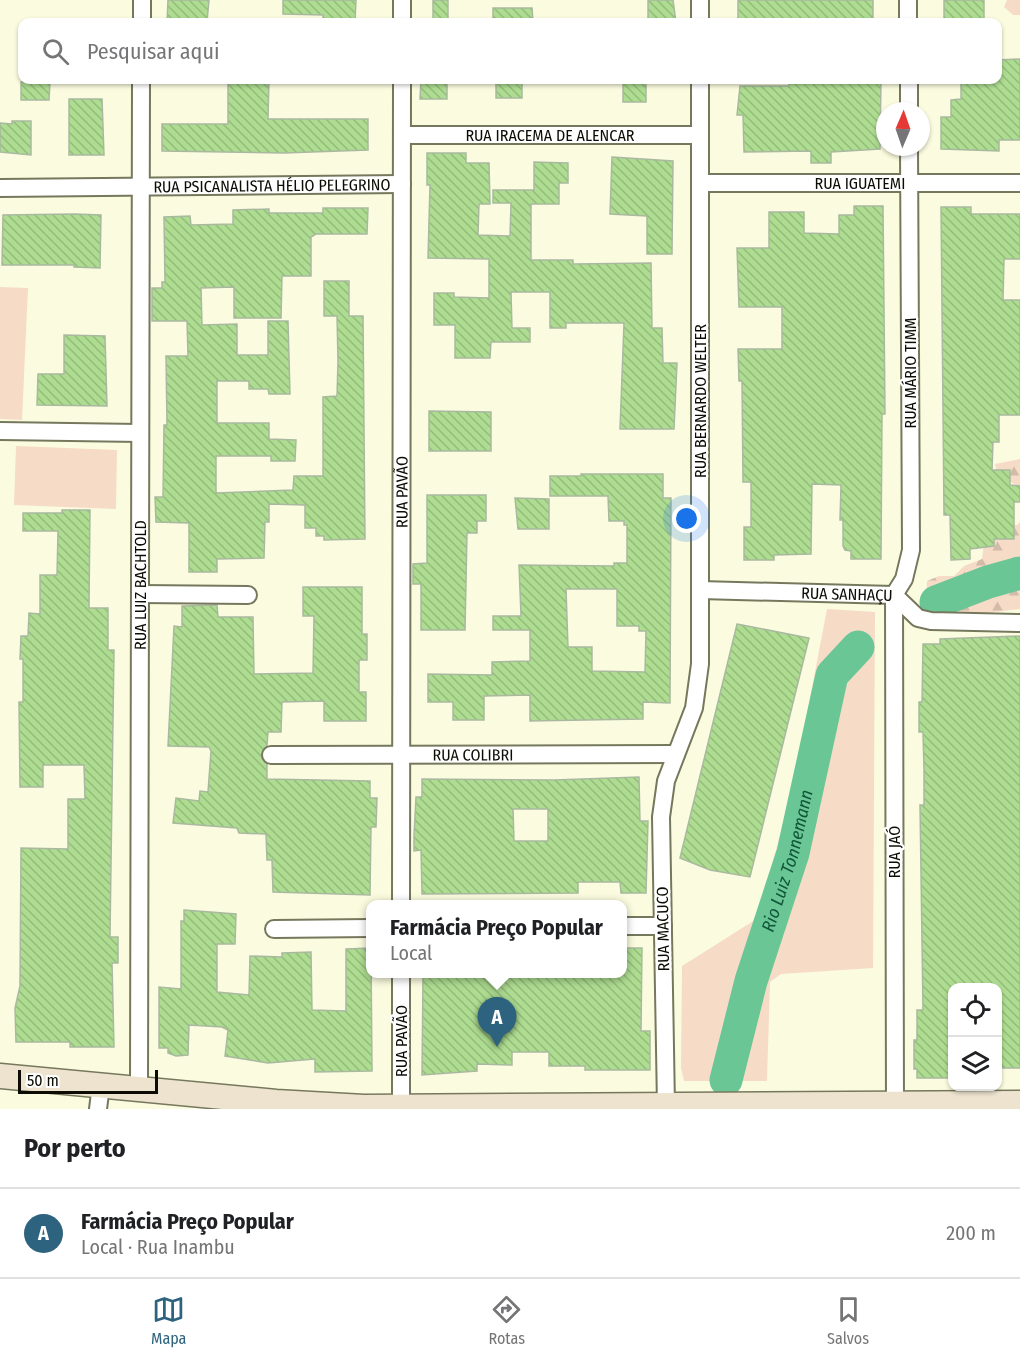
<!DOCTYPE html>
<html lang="pt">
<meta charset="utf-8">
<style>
:root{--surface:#fff;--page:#f2f2f2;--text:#202124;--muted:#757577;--line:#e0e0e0;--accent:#2d637e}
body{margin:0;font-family:"Fira Sans Condensed",sans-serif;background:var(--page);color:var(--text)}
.controls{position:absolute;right:18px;bottom:18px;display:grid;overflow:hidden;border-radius:12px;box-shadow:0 2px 4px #0004}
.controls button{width:54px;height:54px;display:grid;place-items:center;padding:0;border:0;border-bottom:2px solid var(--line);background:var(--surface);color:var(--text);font:30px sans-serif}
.compass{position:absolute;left:876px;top:102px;width:54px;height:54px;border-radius:50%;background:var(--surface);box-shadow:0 2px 4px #0004;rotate:2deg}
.scale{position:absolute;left:18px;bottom:15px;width:140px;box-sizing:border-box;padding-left:6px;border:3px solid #0c0c04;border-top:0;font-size:16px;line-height:21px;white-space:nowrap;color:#0c0c04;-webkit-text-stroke:4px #fff;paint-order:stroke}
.you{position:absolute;left:687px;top:519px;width:21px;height:21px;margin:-15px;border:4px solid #fff;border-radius:50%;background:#1a73e8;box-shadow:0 0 0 9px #1a73e833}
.badge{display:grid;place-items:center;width:39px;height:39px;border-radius:50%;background:var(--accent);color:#fff;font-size:20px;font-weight:700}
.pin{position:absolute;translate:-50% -50px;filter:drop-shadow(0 2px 3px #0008)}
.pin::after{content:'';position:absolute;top:32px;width:21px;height:18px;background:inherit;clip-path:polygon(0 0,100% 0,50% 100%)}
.popup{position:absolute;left:366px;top:900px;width:261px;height:78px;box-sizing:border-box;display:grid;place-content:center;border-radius:12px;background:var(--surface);filter:drop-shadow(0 2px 4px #0005);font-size:20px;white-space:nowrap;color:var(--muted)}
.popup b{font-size:22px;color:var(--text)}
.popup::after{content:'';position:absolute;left:50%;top:100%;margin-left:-12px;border:12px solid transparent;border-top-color:var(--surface)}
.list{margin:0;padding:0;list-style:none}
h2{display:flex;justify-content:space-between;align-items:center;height:78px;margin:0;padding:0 24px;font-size:26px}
h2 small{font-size:20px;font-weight:400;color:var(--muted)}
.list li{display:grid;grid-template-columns:39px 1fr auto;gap:18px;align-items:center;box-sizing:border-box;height:90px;padding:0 24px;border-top:2px solid var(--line)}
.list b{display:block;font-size:22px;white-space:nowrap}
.list p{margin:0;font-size:20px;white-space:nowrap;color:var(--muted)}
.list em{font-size:20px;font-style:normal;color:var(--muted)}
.icon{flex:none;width:33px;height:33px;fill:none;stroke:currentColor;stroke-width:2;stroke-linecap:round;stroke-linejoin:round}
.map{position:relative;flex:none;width:1020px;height:1109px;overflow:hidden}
.search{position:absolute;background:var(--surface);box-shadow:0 2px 4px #0004;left:18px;right:18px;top:18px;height:66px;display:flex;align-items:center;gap:15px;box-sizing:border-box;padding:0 21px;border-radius:12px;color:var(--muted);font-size:22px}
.sheet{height:168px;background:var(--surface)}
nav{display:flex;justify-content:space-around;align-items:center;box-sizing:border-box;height:84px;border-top:2px solid var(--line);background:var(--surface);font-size:16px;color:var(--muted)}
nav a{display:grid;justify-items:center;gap:3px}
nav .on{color:var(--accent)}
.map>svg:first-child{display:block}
.green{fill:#f6dbc7}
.forest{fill:url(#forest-firs)}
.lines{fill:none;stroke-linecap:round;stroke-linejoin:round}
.river{stroke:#6bc696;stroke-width:33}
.building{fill:url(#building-back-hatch);stroke:#a9b9a0;stroke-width:1.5;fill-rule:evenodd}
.street-casing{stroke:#76785d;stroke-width:20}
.secondary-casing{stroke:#76785d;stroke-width:27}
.street{stroke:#fff;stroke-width:16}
.secondary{stroke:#ede3cf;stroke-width:24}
.labels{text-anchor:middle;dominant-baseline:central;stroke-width:4.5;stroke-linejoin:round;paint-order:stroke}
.street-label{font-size:16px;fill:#0c0c04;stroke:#fff}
.water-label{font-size:18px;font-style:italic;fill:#105738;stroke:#fff}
</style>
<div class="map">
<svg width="1020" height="1109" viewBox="0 0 1020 1109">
<defs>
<pattern id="forest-firs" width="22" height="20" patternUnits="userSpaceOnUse" patternTransform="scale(1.5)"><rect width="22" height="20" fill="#f6dbc7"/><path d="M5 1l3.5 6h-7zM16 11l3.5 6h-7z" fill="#d2bba9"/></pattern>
<pattern id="building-back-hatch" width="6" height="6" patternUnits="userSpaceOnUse" patternTransform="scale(1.5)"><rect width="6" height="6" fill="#aedd91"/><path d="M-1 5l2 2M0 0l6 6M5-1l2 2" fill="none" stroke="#94bc7b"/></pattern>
</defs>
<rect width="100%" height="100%" fill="#fbfcdf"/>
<path class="green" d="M0,287L28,288L22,420L0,419Z
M16,446L117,450L116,509L14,505Z
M827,609L875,612L873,968L781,974L770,982L767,1081H684L681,1068L682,966L758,918L794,782Z"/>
<path class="forest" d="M1007,0H1020V15H1013L1004,7Z
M1020,459V488L997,473L995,464Z
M1020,522V565L965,582L926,601L927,581L939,576H954L964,566L982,559L985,536L994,525H1017Z
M1020,580V609C998,611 944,622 928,609L955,603L978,589L1008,588Z"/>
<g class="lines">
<g class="river">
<path d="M936,602L988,582L1020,573"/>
<path id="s1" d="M726,1080L751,981L793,853L832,675L858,647"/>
</g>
</g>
<path class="building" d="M168,0H209L207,22H167Z
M283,0H356L355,22H323V15L283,14Z
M433,0H448V22H433Z
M648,0H673L676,22H648Z
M738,0H873V22H738Z
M944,0H984V22H944Z
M493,8H532L533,22H493Z
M1020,59V140H999V151L941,149V117H951V100L961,99V80H999L998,60Z
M228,80H269L268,119H368V150L284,153L162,151V124H228Z
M421,80H447V99H420Z
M496,80H522V98H496Z
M623,80H646V102H623Z
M789,80H881L880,149L831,152V163H811V151L744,152L743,115H737L740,86H789Z
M21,82H50L49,100H21Z
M69,99H102L104,155H69Z
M12,121H31V155L0,152V123L12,124Z
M427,153H466V163H489L490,204H479L478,235L510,236L511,203H493V190H534V162L568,163V183H559V204H531V260H573V264L651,263L652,328H662L663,363H677L674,429H620L624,323H566V328H550V292H511L512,328H530V342H491L490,358H455V325H434V293H454V297L489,298V259L428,258L430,185H427Z
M612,157L673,161L672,254H647V216L610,214Z
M854,206H883L885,414H882L881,559H851V551L845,550L843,546V520H840L841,485L812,484L811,554L774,555V560H744V527H751V482H743L742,381H739L738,349H782V307H739L737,248H769V212H804V233L839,234V215H854Z
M941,207H971V214H1020V259H1004L1003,300H1020V415H999V442H993L992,470H1010V485L1020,486V502H1014V539H994V546L970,549V559L951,560L950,515H944Z
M323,208H368L367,234H316L311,237V276H282L281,318H234V287L201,288L202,325L237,324V355H268V321H288L290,394H269L268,389H249V381H217V423H269V439L296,440L295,461H271V456H216V493L293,490L294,476H323V397L337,396L338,361L337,316H324V281H349V316H363L365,539L324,540V536H316V528H305V505L269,504V522H265L264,558L217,559V572H189V523L156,522L155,497H163L164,425H167L166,356H188L187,321H152V288H162V282H165L164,217L190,216L191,225L233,224V210L269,209V213H323Z
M75,214L101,215L100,268L74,267V265H2L3,215Z
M64,335L105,336L107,406L37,405L38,374H64Z
M429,411L491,412V451H429Z
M581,474H663V498H671L670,703L643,702V719L530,721V695L484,696V720H453V702H428V674L492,675V662L530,661V630H493V616H521L519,565L614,566V563H627V525H624V521H609L608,496H550V476H581ZM566,589H617V626H639V631H646L645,672L592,671V647H568Z
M427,495H486V521H477V533H467L465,630H421V584H413V564L427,563Z
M515,498L549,499V529H518Z
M62,510H90L89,608H108V650H114L110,937H118V963H112L114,1047H70V1042H16L15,1008L20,986L21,848L68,849V799H85L84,765H43V787H20L19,702H23V659H20L21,636H28L29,613L40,614V575H57L58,531H23V513H62Z
M303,587H362V634H367V660H359V692H366V721H324V701L282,702L281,732H268L267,745L261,756L267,764V779L370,781V798H377L376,827H371L370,895L273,892L272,860H267L266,834L239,833L237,828L173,823L176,798L199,801L200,791L208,792L211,751L209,747L168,746L174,626L182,627V606L217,605L218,617H253L254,674L313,673L314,616H303Z
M737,624L809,638L750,877L710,870L680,858Z
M1020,636V1068H998V987H952V1067H949V1078H917V1069H914V1040H917V1010H923L920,805H924V770L923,732H919V702H922L923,644H940V639Z
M639,777L640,821H648L646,893H621L620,882H578V893L422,894L421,850L414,851V836L416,797H422V779L554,780ZM513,809H548V841H514Z
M184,910L236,914L235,944H217V992L249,995L250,956L282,957V953L311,952L312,1010L346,1011V949L371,948L372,1071L315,1072V1059L268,1063L225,1056L228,1030L222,1027L189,1025L188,1055L176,1056L168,1053V1048H159V987L181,989V921H184Z
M623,948H642L641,1031H650V1070H585V1066H549V1052H512V1065L477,1064V1071L422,1075L423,974H623Z"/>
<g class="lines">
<g class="street-casing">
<g id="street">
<path d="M908,0V22"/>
<path d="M142,22V0"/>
<path d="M402,22V0"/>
<path d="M700,22V0"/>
<path d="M909,80V111"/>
<path id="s2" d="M402,135H700"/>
<path id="s3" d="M700,183H1020"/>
<path id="s4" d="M0,188L402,184"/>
<path d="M0,431L140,433"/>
<path id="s5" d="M700,590L894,595L918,618L931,621L1020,623"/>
<path d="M140,594L248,595"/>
<path id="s6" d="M271,755L676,754"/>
<path id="s7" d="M401,904L402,80"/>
<path d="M623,926H663"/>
<path d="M274,929L371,928"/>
<path id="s8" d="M139,1089L141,80"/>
<path d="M666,1106L661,817L666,781L694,708L700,664V80"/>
<path d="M98,1109L101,1085"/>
<path d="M401,1109V974"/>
<path d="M895,1109L894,595L904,579L911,550L909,147"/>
</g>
</g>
<g class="secondary-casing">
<path id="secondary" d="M0,1076L276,1102L364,1107L1020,1103"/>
</g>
<use href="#street" class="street"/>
<use href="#secondary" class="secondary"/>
</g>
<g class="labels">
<g class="street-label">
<text stroke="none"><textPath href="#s2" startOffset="148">RUA IRACEMA DE ALENCAR</textPath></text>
<text stroke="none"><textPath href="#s3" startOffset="160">RUA IGUATEMI</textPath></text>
<text stroke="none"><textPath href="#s4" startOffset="272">RUA PSICANALISTA HÉLIO PELEGRINO</textPath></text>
<text transform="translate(910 373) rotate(-90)">RUA MÁRIO TIMM</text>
<text transform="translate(700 401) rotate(-90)">RUA BERNARDO WELTER</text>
<text stroke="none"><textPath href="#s7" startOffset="412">RUA PAVÃO</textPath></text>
<text stroke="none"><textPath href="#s8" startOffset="504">RUA LUIZ BACHTOLD</textPath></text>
<text stroke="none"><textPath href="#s5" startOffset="147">RUA SANHAÇU</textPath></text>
<text stroke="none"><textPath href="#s6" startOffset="202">RUA COLIBRI</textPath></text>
<text transform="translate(894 852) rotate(-90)">RUA JAÓ</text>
<text transform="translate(663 929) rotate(-91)">RUA MACUCO</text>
<text transform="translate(401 1041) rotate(-90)">RUA PAVÃO</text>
</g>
<g class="water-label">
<text stroke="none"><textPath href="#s1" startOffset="228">Rio Luiz Tonnemann</textPath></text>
</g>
</g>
</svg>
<div class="controls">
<button><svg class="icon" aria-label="locate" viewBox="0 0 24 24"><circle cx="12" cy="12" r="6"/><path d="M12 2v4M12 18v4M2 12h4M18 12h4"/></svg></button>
<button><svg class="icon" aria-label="layers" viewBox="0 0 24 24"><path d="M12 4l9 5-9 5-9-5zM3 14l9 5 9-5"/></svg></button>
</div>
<svg class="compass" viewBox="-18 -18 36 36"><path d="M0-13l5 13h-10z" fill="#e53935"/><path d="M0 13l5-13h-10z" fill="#757577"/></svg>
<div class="scale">50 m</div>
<div class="you"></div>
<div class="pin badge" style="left:497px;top:1047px">A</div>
<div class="popup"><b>Farmácia Preço Popular</b>Local</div>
<div class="search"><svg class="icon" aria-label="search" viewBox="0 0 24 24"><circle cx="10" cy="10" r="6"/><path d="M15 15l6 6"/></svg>Pesquisar aqui</div>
</div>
<section class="sheet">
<h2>Por perto<small></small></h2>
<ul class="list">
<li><span class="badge">A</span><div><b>Farmácia Preço Popular</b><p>Local · Rua Inambu</p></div><em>200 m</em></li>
</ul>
</section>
<nav>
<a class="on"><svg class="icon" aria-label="map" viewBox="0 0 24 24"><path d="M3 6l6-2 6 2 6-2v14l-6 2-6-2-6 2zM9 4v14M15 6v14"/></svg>Mapa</a>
<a><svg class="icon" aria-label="directions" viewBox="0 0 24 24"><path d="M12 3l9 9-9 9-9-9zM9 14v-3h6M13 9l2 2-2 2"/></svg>Rotas</a>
<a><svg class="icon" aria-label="saved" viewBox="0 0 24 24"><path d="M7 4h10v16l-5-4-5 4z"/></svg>Salvos</a>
</nav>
